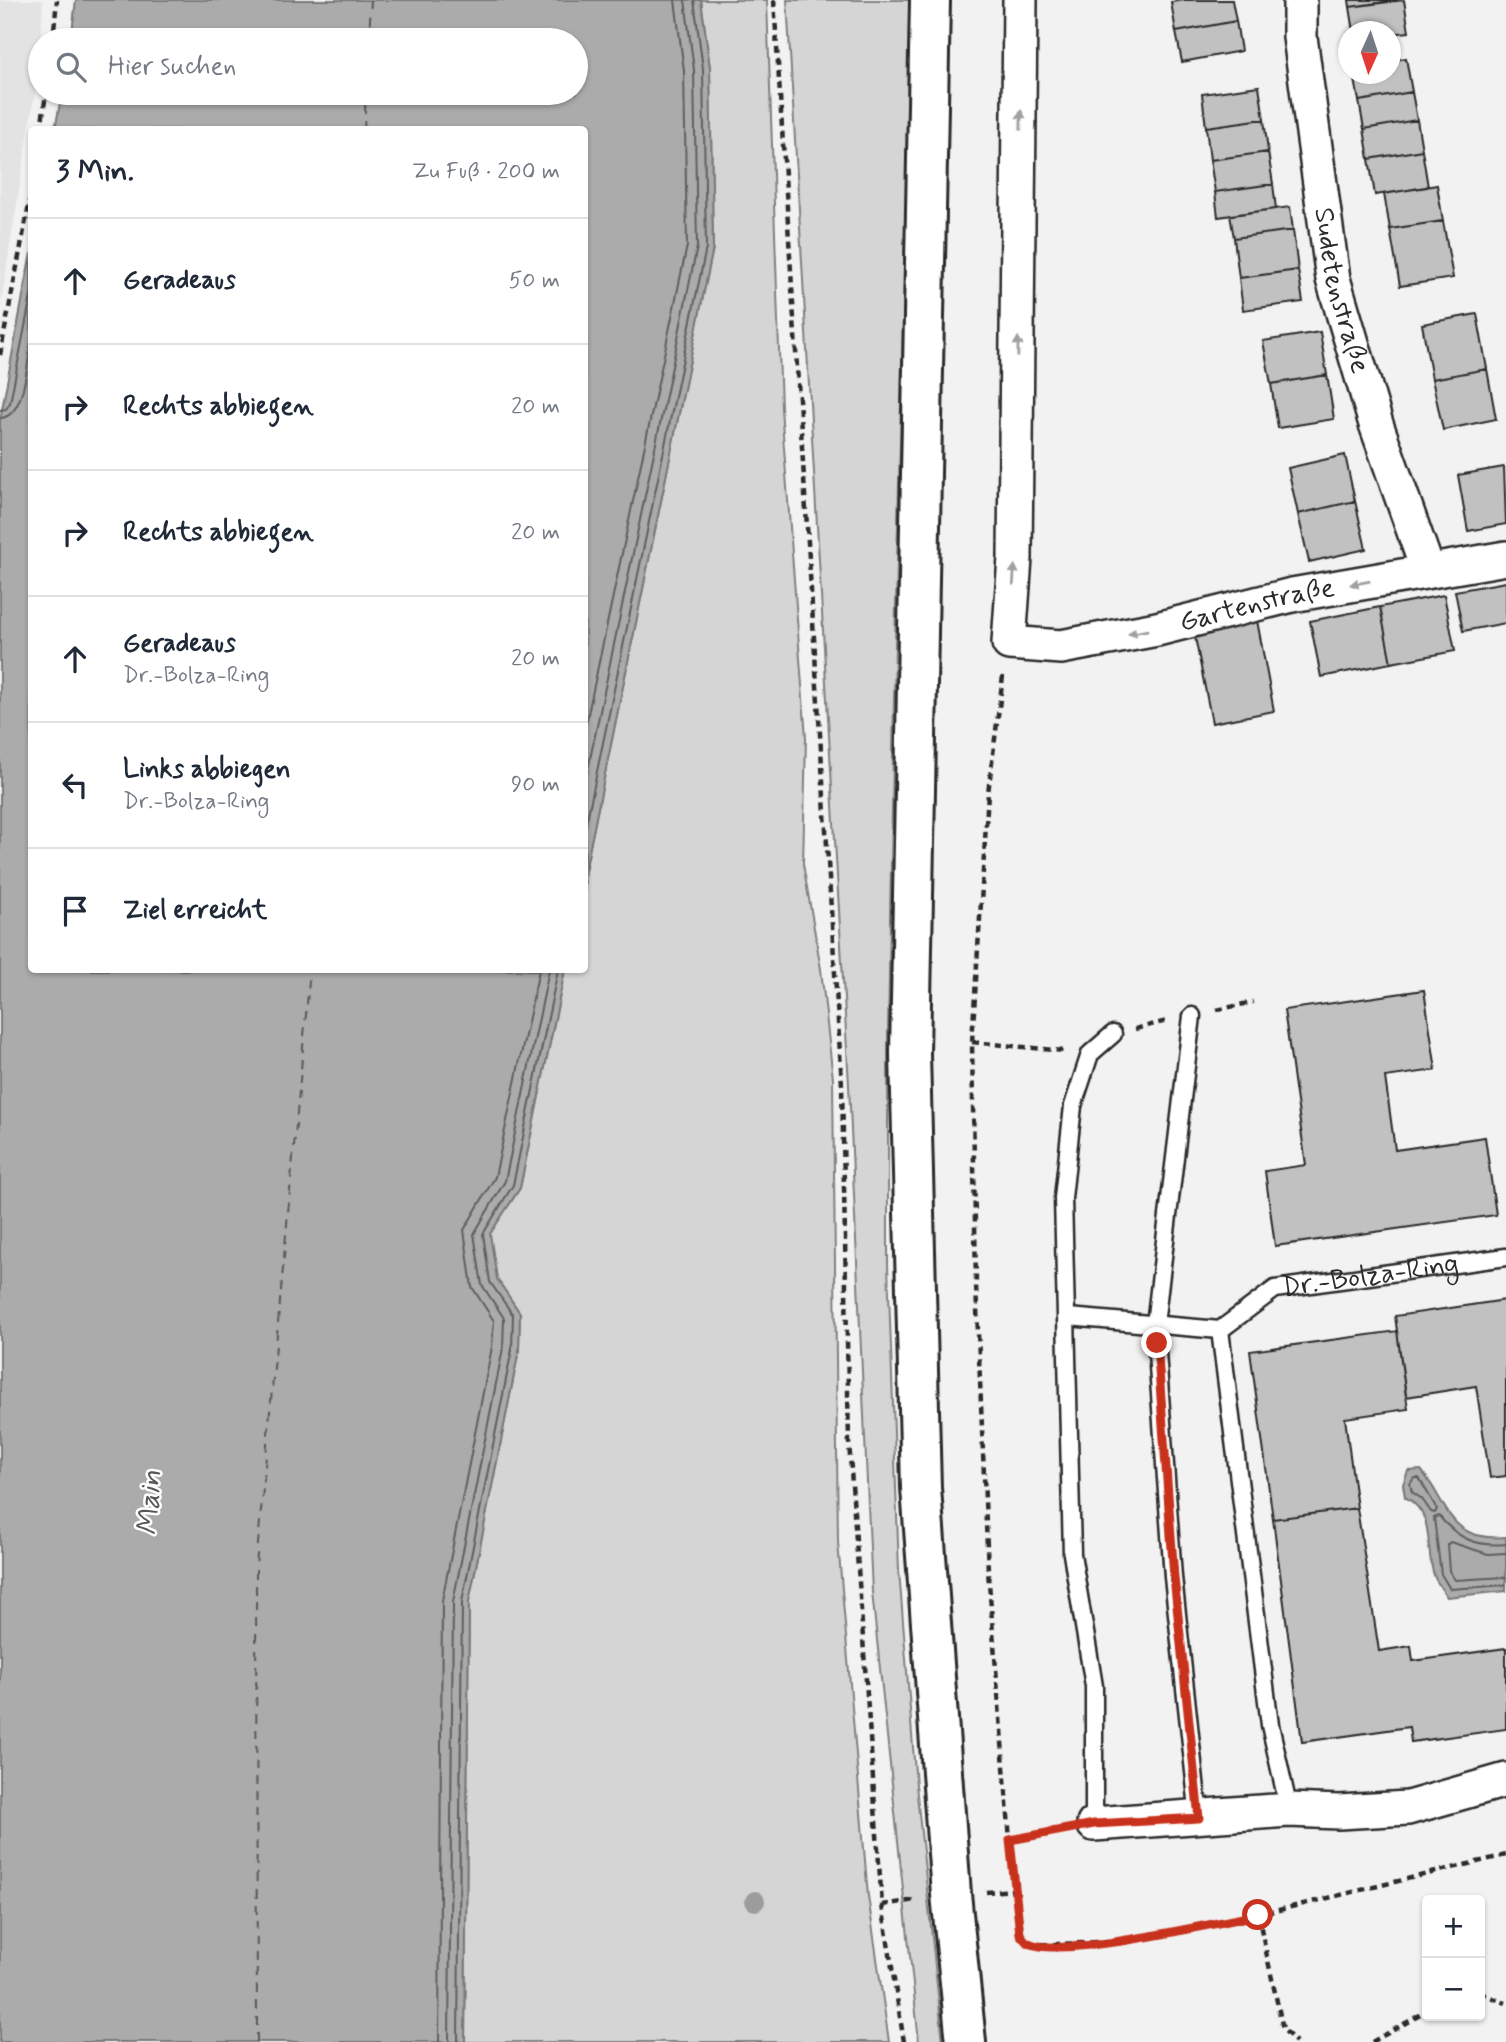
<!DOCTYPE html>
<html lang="de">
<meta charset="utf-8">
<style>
:root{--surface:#fff;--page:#f6f6f7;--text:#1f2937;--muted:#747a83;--line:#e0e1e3}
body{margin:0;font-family:Mynerve,sans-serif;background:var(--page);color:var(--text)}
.controls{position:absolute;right:21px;bottom:21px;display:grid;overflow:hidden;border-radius:7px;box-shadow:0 2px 5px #0004}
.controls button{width:63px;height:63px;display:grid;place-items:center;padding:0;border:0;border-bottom:2px solid var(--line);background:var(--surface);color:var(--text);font:35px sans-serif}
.compass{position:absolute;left:1338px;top:21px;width:63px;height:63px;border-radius:50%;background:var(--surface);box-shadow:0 2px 5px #0004;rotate:183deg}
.stop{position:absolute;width:21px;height:21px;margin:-16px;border:5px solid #c8321e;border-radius:50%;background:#fff}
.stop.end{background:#c8321e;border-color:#fff;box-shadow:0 2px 7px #0008}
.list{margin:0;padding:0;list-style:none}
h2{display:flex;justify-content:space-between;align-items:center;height:91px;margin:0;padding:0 28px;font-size:30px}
h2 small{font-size:23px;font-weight:400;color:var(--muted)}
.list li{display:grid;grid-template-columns:46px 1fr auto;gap:21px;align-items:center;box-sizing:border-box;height:126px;padding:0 28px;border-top:2px solid var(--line)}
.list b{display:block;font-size:26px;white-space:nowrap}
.list p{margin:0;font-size:23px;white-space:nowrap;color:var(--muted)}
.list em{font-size:23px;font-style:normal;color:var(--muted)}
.icon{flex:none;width:38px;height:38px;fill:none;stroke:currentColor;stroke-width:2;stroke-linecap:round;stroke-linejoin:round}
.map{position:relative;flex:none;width:1506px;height:2042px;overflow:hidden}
.search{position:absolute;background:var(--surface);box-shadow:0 2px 5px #0004;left:28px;top:28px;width:560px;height:77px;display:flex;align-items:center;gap:18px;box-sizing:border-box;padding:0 24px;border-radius:38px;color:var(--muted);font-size:26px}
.panel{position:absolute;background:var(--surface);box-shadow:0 2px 5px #0004;left:28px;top:126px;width:560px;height:847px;border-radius:7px}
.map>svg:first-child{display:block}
.built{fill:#e3e3e3}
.green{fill:#d5d5d5;stroke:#808080;stroke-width:2}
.water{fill:#ababab;stroke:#787878;stroke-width:2}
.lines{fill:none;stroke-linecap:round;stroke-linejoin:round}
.shore{stroke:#5e5e5e;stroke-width:2}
.ferry{stroke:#585858;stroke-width:2;stroke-dasharray:9 7;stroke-linecap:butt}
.building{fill:#c1c1c1;stroke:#2b2b2b;stroke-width:2}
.lane-casing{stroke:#2b2b2b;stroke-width:21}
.street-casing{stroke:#2b2b2b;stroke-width:38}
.secondary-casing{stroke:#2b2b2b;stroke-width:44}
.path{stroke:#2b2b2b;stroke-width:4.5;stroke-dasharray:7 5;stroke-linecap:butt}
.lane{stroke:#fff;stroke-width:16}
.street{stroke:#fff;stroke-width:33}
.secondary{stroke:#fff;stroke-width:38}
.tree{fill:#9c9c9c}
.oneway{fill:#a0a0a0}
.route{stroke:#c8321e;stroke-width:9}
.labels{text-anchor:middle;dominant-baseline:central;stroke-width:5;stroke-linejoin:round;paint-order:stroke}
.street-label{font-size:28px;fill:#2b2b2b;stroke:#fff}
.water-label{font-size:30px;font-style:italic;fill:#585858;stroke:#fff}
</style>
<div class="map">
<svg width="1506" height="2042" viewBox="0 0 1506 2042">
<rect width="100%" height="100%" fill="#f2f2f2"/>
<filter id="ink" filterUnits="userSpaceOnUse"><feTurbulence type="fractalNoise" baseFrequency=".0143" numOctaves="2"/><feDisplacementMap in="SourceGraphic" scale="14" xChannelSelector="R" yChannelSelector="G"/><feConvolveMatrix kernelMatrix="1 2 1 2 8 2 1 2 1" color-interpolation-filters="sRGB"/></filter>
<g filter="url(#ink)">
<path class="built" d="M0,0H43L39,68L0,308Z"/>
<path class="green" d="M701,0H767L781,408L806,738L803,864L821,969L833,1079L838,1542L868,1896L889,2042H465L469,1602L519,1350L520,1313L497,1279L489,1234L520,1188L565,970H584L585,871L713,248L710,68Z
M787,0H911L895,643L888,1029V1265L899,1571L916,1785L943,2042H919L872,1592L849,1085Z"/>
<path class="water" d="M76,0H701L710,68L713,248L585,871L584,130L55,129L62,93H576V40H71Z
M31,253L32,970H565L520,1188L490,1234L497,1279L520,1313L519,1350L469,1602L465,2042H0V420Z
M1421,1470C1450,1506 1448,1542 1506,1537V1591L1447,1597C1443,1591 1438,1584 1435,1578C1423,1549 1438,1515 1405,1497L1403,1484L1408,1471Z"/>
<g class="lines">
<path class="shore" d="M0,410L6,409L10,403L32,291
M0,418C26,417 27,359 32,338
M584,733L687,246L684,71L675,0
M584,788L697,247L694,70L685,0
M584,834L706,248L703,69L694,0
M1414,1478H1419L1437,1509L1435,1513L1431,1512L1422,1499L1412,1492L1410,1484Z
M1506,1544C1477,1547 1458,1539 1439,1516L1434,1518L1441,1574L1450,1589L1506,1585
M1506,1553L1488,1554L1450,1542L1447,1545L1449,1571L1455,1580L1506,1577
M439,2042L442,1601L492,1347L494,1321L472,1287L464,1230L495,1177L539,970
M449,2042L453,1602L503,1348L504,1318L482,1285L474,1234L505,1181L549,970
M458,2042L462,1602L512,1349L513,1315L490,1282L483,1234L513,1185L558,970"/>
<path class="ferry" d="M369,40L371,0
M364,130L366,93
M257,2042L256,1566L310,970"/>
</g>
<path class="building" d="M1185,0H1232L1236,21L1176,32L1171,2Z
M1349,0H1398L1350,7Z
M1404,0L1409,32L1390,34V32H1354L1350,7Z
M1236,21L1241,51L1182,62L1176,32Z
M1406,58L1412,92L1359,101L1354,74H1390V61Z
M1259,86L1264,119L1206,127L1202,94Z
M1412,92L1417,120L1364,129L1359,101Z
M1264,119L1268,152L1210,160L1206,127Z
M1417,120L1422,150L1369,159L1364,129Z
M1422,150L1428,187L1375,195L1369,159Z
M1268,152L1273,184L1215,192L1210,160Z
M1273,184L1276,209L1218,217L1215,192Z
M1437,185L1443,221L1390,229L1384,194Z
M1290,207L1293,230L1234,238L1230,215Z
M1443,221L1453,278L1400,286L1390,229Z
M1293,230L1298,270L1239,278L1234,238Z
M1298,270L1303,302L1243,310L1239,278Z
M1477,314L1487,369L1432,379L1422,324Z
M1320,332L1327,375L1271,384L1263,341Z
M1487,369L1496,419L1443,430L1432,379Z
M1327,375L1334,419L1278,428L1271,384Z
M1345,455L1355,501L1298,514L1288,468Z
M1504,467L1506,524L1468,531L1458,475Z
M1355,501L1366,549L1309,562L1298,514Z
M1506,582V623L1463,631L1455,591Z
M1444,595L1455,651L1391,663L1380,607Z
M1380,607L1391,663L1321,677L1310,621Z
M1256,615L1274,711L1212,723L1193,627Z
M1424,990L1436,1070L1385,1077L1395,1150L1485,1137L1496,1215L1275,1246L1265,1171L1306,1165L1284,1010Z
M1506,1300V1476L1490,1478L1476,1386L1406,1397L1395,1316Z
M1397,1331L1408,1409L1345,1418L1357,1508L1273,1519L1250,1351Z
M1357,1508L1379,1651L1411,1646L1413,1661L1506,1648V1729L1411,1742L1409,1727L1302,1742L1273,1519Z"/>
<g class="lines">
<g class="lane-casing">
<g id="lane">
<path d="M1192,1016L1155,1324L1173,1577L1199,1818"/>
<path id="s1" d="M1068,1317L1220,1330L1275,1289L1506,1257"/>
<path d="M1220,1330L1270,1725L1289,1810"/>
<path d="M1094,1824V1686L1072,1554L1063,1198L1073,1106L1090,1054L1113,1034"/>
</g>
</g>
<g class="street-casing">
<g id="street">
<path id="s2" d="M1020,0L1015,558L1009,643L1061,647L1157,629L1292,595L1506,558"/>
<path id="s3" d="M1300,0V37L1333,279L1376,424L1428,571"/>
<path d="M1094,1824L1289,1810L1339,1812L1408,1808L1506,1780"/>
</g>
</g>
<g class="secondary-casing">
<path id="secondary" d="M930,0L910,1054L921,1488L951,1894L966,2042"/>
</g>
<path class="path" d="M774,0L842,1085L849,1442L882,1905L904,2042
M53,40L57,0
M41,130L46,93
M0,355L32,189
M1003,676L988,793L972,1042L976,1285L988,1571L1010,1840L1062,1830
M1217,1010L1253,1002
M1135,1029L1167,1021
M972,1042L1064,1051
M1010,1840L1020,1934L1026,1942L1038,1945L1127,1941L1258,1915L1506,1855
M986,1892L1016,1890
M882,1905L915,1900
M1258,1915L1283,2029L1296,2042
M1480,1993L1506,2003
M1372,2042L1427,2011"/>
<use href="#lane" class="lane"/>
<use href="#street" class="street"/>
<use href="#secondary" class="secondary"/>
</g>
<circle class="tree" cx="755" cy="1901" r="10"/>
<defs><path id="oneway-solid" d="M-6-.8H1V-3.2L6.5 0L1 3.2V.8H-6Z" transform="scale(1.75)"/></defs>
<g class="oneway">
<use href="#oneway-solid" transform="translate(1021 120) rotate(-89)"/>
<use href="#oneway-solid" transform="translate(1018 347) rotate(-89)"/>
<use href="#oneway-solid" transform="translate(1014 575) rotate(-86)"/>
<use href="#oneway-solid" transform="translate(1360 583) rotate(170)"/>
<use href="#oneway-solid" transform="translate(1138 632) rotate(169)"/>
</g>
</g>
<g class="lines" filter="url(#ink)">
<path class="route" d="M1157,1343L1174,1577L1199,1818L1094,1824L1010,1840L1020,1934C1020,1934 1026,1942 1027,1942C1056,1961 1218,1922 1258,1915"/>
</g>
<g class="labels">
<g class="street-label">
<text stroke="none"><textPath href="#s3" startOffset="294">Sudetenstraße</textPath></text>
<text stroke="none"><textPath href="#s2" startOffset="896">Gartenstraße</textPath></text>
<text stroke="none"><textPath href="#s1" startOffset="317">Dr.-Bolza-Ring</textPath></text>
</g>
<g class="water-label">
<text transform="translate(150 1503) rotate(-86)">Main</text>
</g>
</g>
</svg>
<div class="controls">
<button>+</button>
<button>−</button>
</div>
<svg class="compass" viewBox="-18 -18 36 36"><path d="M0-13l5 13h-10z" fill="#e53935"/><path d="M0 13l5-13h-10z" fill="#747a83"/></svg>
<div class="stop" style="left:1258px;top:1915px"></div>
<div class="stop end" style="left:1157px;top:1343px"></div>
<div class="search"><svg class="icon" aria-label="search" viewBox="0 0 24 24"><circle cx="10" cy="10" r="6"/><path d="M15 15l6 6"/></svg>Hier suchen</div>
<section class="panel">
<h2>3 Min.<small>Zu Fuß · 200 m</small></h2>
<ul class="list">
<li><svg class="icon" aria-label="ahead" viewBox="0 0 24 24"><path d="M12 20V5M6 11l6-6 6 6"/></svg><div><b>Geradeaus</b></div><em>50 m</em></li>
<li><svg class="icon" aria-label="right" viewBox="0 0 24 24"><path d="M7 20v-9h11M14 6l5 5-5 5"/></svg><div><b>Rechts abbiegen</b></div><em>20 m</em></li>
<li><svg class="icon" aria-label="right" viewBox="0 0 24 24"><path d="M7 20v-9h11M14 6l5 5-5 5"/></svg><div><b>Rechts abbiegen</b></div><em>20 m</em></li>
<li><svg class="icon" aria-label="ahead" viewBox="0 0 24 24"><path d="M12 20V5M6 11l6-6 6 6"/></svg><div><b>Geradeaus</b><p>Dr.-Bolza-Ring</p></div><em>20 m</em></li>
<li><svg class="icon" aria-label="left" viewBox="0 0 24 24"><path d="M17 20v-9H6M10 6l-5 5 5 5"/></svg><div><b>Links abbiegen</b><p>Dr.-Bolza-Ring</p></div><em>90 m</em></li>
<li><svg class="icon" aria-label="arrive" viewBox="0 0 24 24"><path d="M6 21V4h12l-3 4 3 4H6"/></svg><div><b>Ziel erreicht</b></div></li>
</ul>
</section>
</div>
